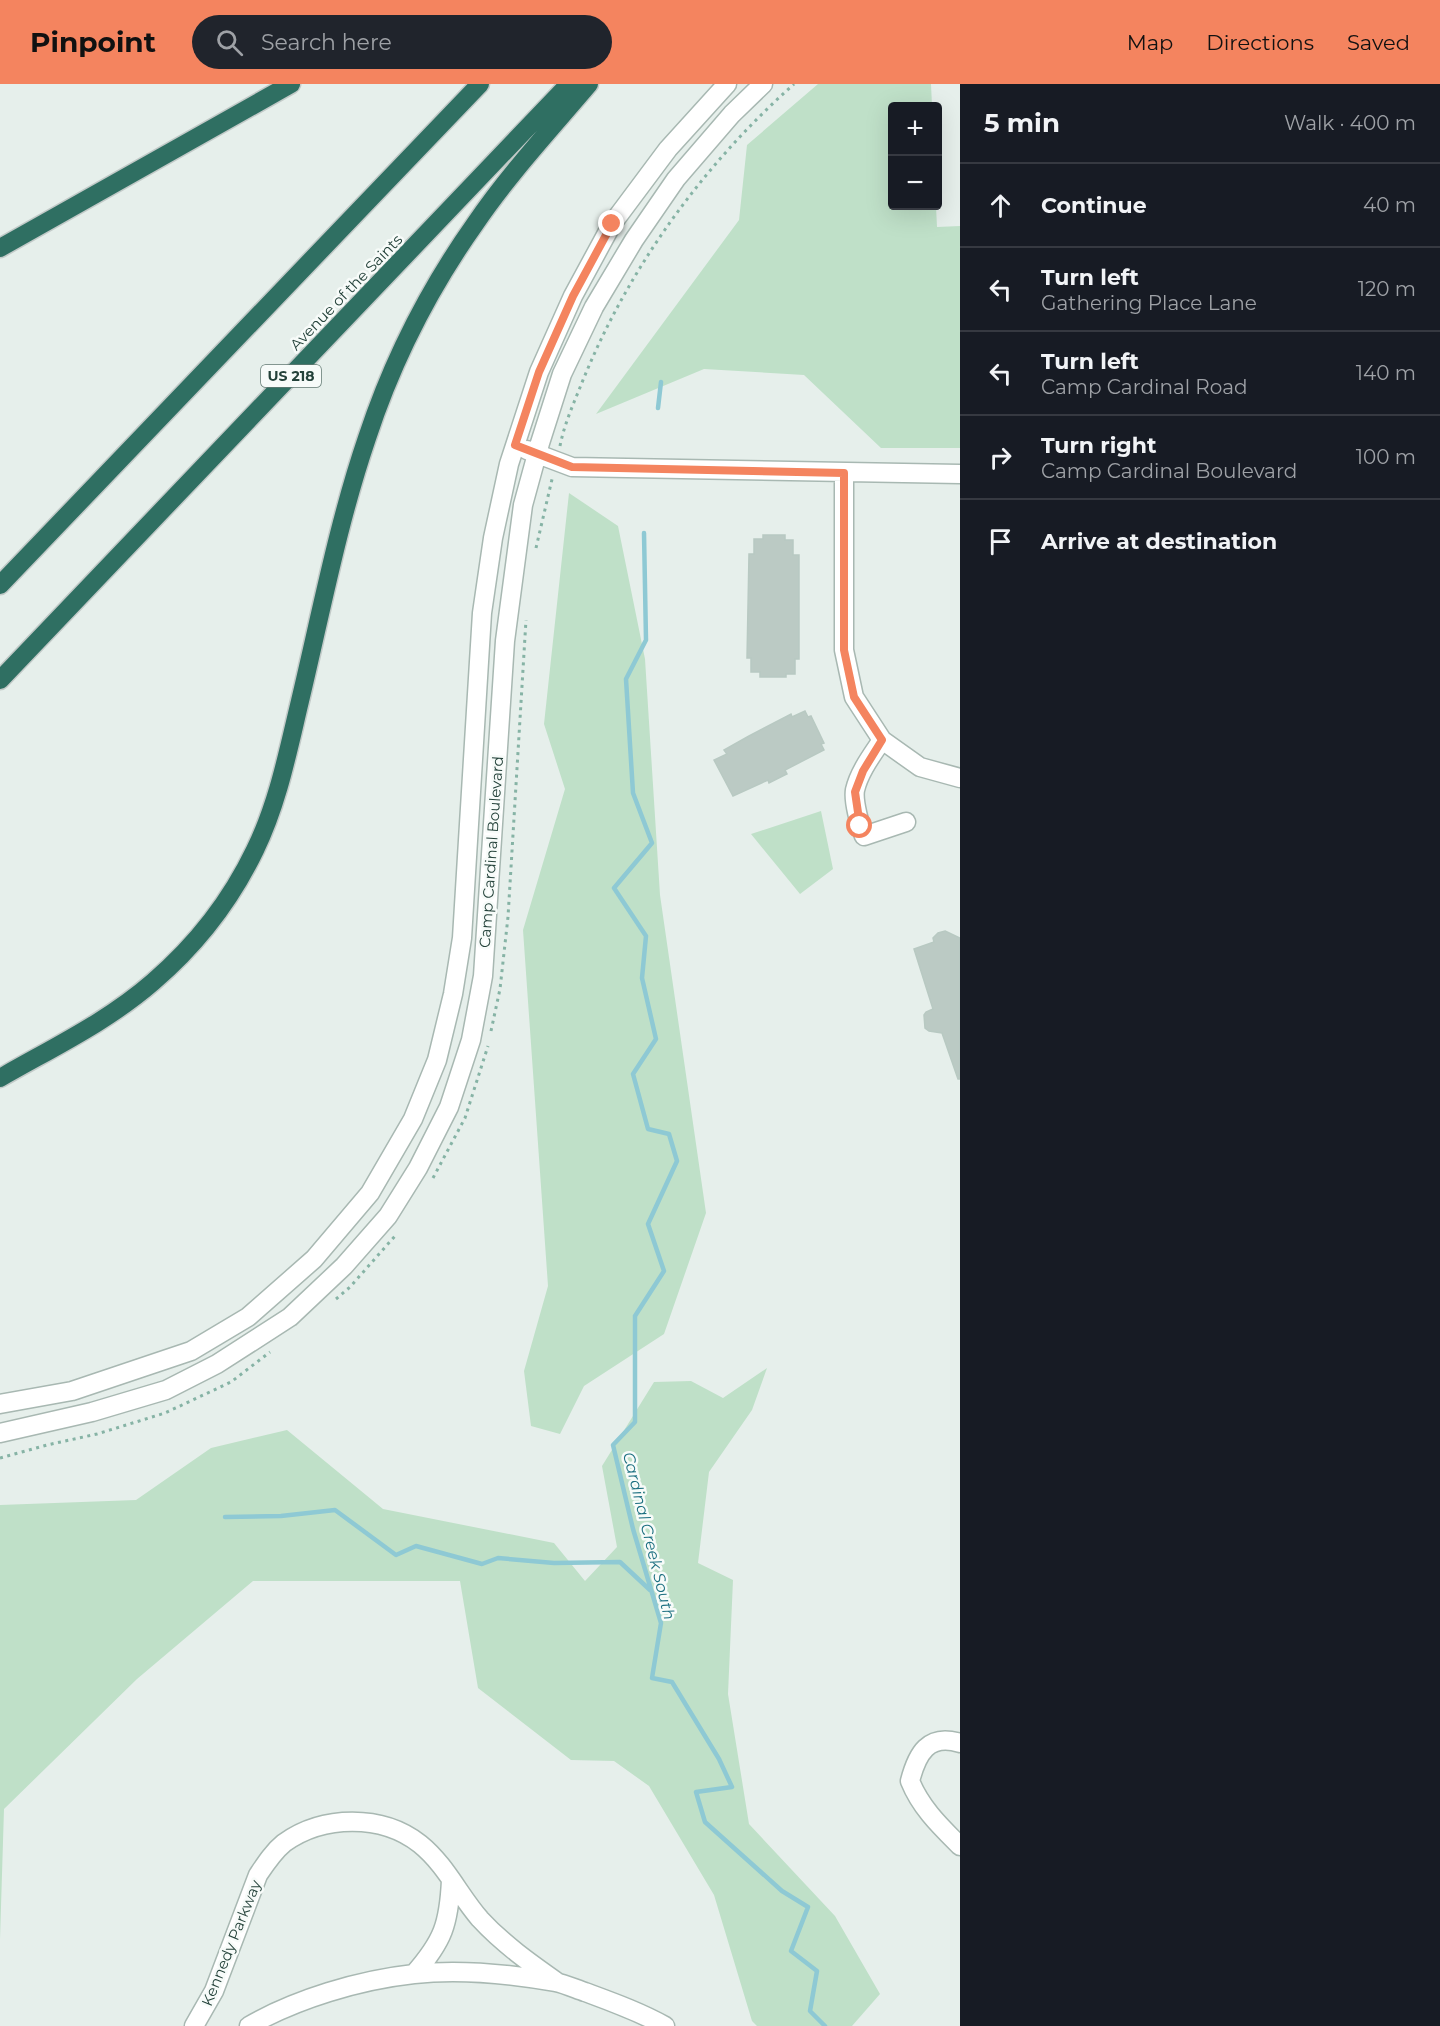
<!DOCTYPE html>
<meta charset="utf-8">
<style>
:root{--surface:#171b24;--page:#20242c;--text:#f1f3f6;--muted:#9ea1a6;--line:#363941;--accent:#f4845f}
body{margin:0;font-family:Montserrat,sans-serif;background:var(--page);color:var(--text)}
.controls{position:absolute;right:18px;top:18px;display:grid;overflow:hidden;border-radius:6px;box-shadow:0 6px 24px #0002}
.controls button{width:54px;height:54px;display:grid;place-items:center;padding:0;border:0;border-bottom:2px solid var(--line);background:var(--surface);color:var(--text);font:30px sans-serif}
.stop{position:absolute;width:18px;height:18px;margin:-14px;border:4px solid #f4845f;border-radius:50%;background:#fff}
.stop.end{background:#f4845f;border-color:#fff;box-shadow:0 2px 6px #0008}
.list{margin:0;padding:0;list-style:none}
h2{display:flex;justify-content:space-between;align-items:center;height:78px;margin:0;padding:0 24px;font-size:26px}
h2 small{font-size:20px;font-weight:400;color:var(--muted)}
.list li{display:grid;grid-template-columns:39px 1fr auto;gap:18px;align-items:center;box-sizing:border-box;height:84px;padding:0 24px;border-top:2px solid var(--line)}
.list b{display:block;font-size:22px;white-space:nowrap}
.list p{margin:0;font-size:20px;white-space:nowrap;color:var(--muted)}
.list em{font-size:20px;font-style:normal;color:var(--muted)}
.icon{flex:none;width:33px;height:33px;fill:none;stroke:currentColor;stroke-width:2;stroke-linecap:round;stroke-linejoin:round}
.map{position:relative;flex:none;width:960px;height:1942px;overflow:hidden}
header{display:flex;align-items:center;gap:36px;box-sizing:border-box;height:84px;padding:0 30px;background:var(--accent);color:#111}
header strong{font-size:28px}
nav{display:flex;gap:33px;margin-inline-start:auto;font-size:21px}
.search{width:420px;height:54px;background:var(--page);display:flex;align-items:center;gap:15px;box-sizing:border-box;padding:0 21px;border-radius:33px;color:var(--muted);font-size:22px}
main{display:flex}
aside{flex:1;background:var(--surface)}
.map>svg:first-child{display:block}
.green{fill:#bfe0c8}
.lines{fill:none;stroke-linecap:round;stroke-linejoin:round}
.stream{stroke:#8ec9d4;stroke-width:4.5}
.building{fill:#bbcac4;stroke:#b8c9c2;stroke-width:1.5}
.minor-casing{stroke:#a8b8b2;stroke-width:21}
.highway-casing{stroke:#c2cac8;stroke-width:21}
.path{stroke:#86b3a5;stroke-width:3;stroke-dasharray:3 4.5;stroke-linecap:butt}
.minor{stroke:#fff;stroke-width:18}
.highway{stroke:#2f6f62;stroke-width:18}
.route{stroke:#f4845f;stroke-width:8}
.labels{text-anchor:middle;dominant-baseline:central;stroke-width:5;stroke-linejoin:round;paint-order:stroke}
.shield{fill:#f7fbf9;stroke:#637a73;stroke-width:1.5}
.shield-label{font-size:14px;font-weight:bold;fill:#24423a}
.street-label{font-size:15px;fill:#24423a;stroke:#f7fbf9}
.water-label{font-size:16px;font-style:italic;fill:#1c6f80;stroke:#f7fbf9}
</style>
<header>
<strong>Pinpoint</strong>
<div class="search"><svg class="icon" aria-label="search" viewBox="0 0 24 24"><circle cx="10" cy="10" r="6"/><path d="M15 15l6 6"/></svg>Search here</div>
<nav><a>Map</a><a>Directions</a><a>Saved</a></nav>
</header>
<main>
<div class="map">
<svg width="960" height="1942" viewBox="0 0 960 1942">
<rect width="100%" height="100%" fill="#e6efeb"/>
<path class="green" d="M818,0H931L932,22H892V122H936L937,143L960,142V364H881L804,291L704,285L596,330L739,136L747,61Z
M569,409L618,442L645,575L660,811L706,1129L664,1250L584,1302L560,1350L531,1342L524,1287L548,1202L523,846L565,705L544,640Z
M821,727L833,785L800,810L751,750Z
M767,1284L752,1326L709,1388L698,1479L733,1496L728,1610L749,1740L835,1832L880,1910L852,1942H757L752,1937L714,1811L649,1702L614,1677L571,1676L478,1604L460,1497H253L137,1595L4,1725L0,1855V1421L136,1416L211,1364L287,1346L383,1425L554,1459L585,1497L617,1463L602,1382L654,1298L691,1297L723,1314Z"/>
<g class="lines">
<path class="stream" d="M658,324L661,298
M644,449L646,556L626,595L633,709L652,759L614,804L646,852L642,894L656,955L633,990L648,1045L669,1050L677,1077L648,1140L664,1187L635,1232V1338L613,1361L633,1445L661,1539L652,1594L672,1598L719,1675L732,1703L696,1708L705,1738L782,1807L808,1823L791,1867L817,1887L810,1927L825,1942
M225,1433L281,1432L335,1426L396,1471L416,1462L482,1480L498,1474L554,1479L620,1478L650,1506"/>
</g>
<path class="building" d="M763,451H785V456H793V471H799V575H795V590H786V593H760V588H751V574H747L749,470H754V455H763Z
M805,627L808,633L811,632L824,659L821,660L824,666L785,686L787,690L769,699L768,696L733,712L714,676L727,670L724,666L749,652L791,630L792,633Z
M945,847L960,854V995H958L942,949L929,947L925,944L924,931L926,928L933,925L914,865L934,858L933,854L938,849Z"/>
<g class="lines">
<g class="minor-casing">
<path id="minor" d="M527,366L572,383L960,390
M844,389V566L854,613L882,656L920,683L960,694
M882,656C872,671 859,688 855,706C853,717 860,742 864,752L906,738
M0,1320L72,1307L191,1267L248,1233L314,1175L370,1109L413,1035L437,976L453,910L462,854L482,529L493,454L509,380L539,288L573,212L612,140L668,65L727,0
M0,1349L92,1328L166,1306L217,1280L290,1233L344,1182L388,1132L418,1084L449,1023L471,956L483,892L505,557L523,421L540,359L562,290L594,223L634,156L676,95L732,30L763,0
M960,1659C928,1649 917,1670 910,1697C921,1724 940,1742 960,1762
M414,1890C443,1857 449,1840 451,1796
M194,1942L214,1907L258,1791C266,1779 273,1768 284,1759C323,1731 382,1730 420,1760C446,1781 459,1811 480,1835C503,1860 530,1879 557,1898
M249,1942C296,1915 359,1896 414,1890C459,1885 510,1890 555,1898C565,1900 576,1905 585,1908C612,1918 640,1928 665,1942"/>
</g>
<g class="highway-casing">
<path id="highway" d="M0,164L291,0
M0,501L480,0
M0,596L569,0
M0,994C52,964 107,938 153,898C195,862 231,816 255,766C278,719 288,667 300,617C321,529 338,439 367,354C392,278 429,205 475,140C509,90 550,46 589,0"/>
</g>
<path class="path" d="M560,362C564,341 573,321 581,301C627,186 702,82 794,0
M536,464L553,391
M491,947L500,905L508,833L526,536
M433,1094L465,1034L488,962
M336,1215L350,1203L395,1152
M0,1374L47,1361L97,1350L165,1329L231,1298L270,1268"/>
<use href="#minor" class="minor"/>
<use href="#highway" class="highway"/>
</g>
<g class="lines">
<path class="route" d="M612,140L573,212L539,288L515,361L572,383L844,389V566L854,613L882,656L863,687L855,708L860,742"/>
</g>
<g class="labels">
<rect class="shield" x="261" y="281" width="60" height="22" rx="4.5"/>
<g class="shield-label">
<text x="291" y="292">US 218</text>
</g>
<g class="street-label">
<text transform="translate(346 208) rotate(-46)">Avenue of the Saints</text>
<text transform="translate(491 768) rotate(-86)">Camp Cardinal Boulevard</text>
<text transform="translate(231 1859) rotate(-68)">Kennedy Parkway</text>
</g>
<g class="water-label">
<text transform="translate(649 1452) rotate(76)">Cardinal Creek South</text>
</g>
</g>
</svg>
<div class="controls">
<button>+</button>
<button>−</button>
</div>
<div class="stop" style="left:860px;top:742px"></div>
<div class="stop end" style="left:612px;top:140px"></div>
</div>
<aside>
<h2>5 min<small>Walk · 400 m</small></h2>
<ul class="list">
<li><svg class="icon" aria-label="ahead" viewBox="0 0 24 24"><path d="M12 20V5M6 11l6-6 6 6"/></svg><div><b>Continue</b></div><em>40 m</em></li>
<li><svg class="icon" aria-label="left" viewBox="0 0 24 24"><path d="M17 20v-9H6M10 6l-5 5 5 5"/></svg><div><b>Turn left</b><p>Gathering Place Lane</p></div><em>120 m</em></li>
<li><svg class="icon" aria-label="left" viewBox="0 0 24 24"><path d="M17 20v-9H6M10 6l-5 5 5 5"/></svg><div><b>Turn left</b><p>Camp Cardinal Road</p></div><em>140 m</em></li>
<li><svg class="icon" aria-label="right" viewBox="0 0 24 24"><path d="M7 20v-9h11M14 6l5 5-5 5"/></svg><div><b>Turn right</b><p>Camp Cardinal Boulevard</p></div><em>100 m</em></li>
<li><svg class="icon" aria-label="arrive" viewBox="0 0 24 24"><path d="M6 21V4h12l-3 4 3 4H6"/></svg><div><b>Arrive at destination</b></div></li>
</ul>
</aside>
</main>
